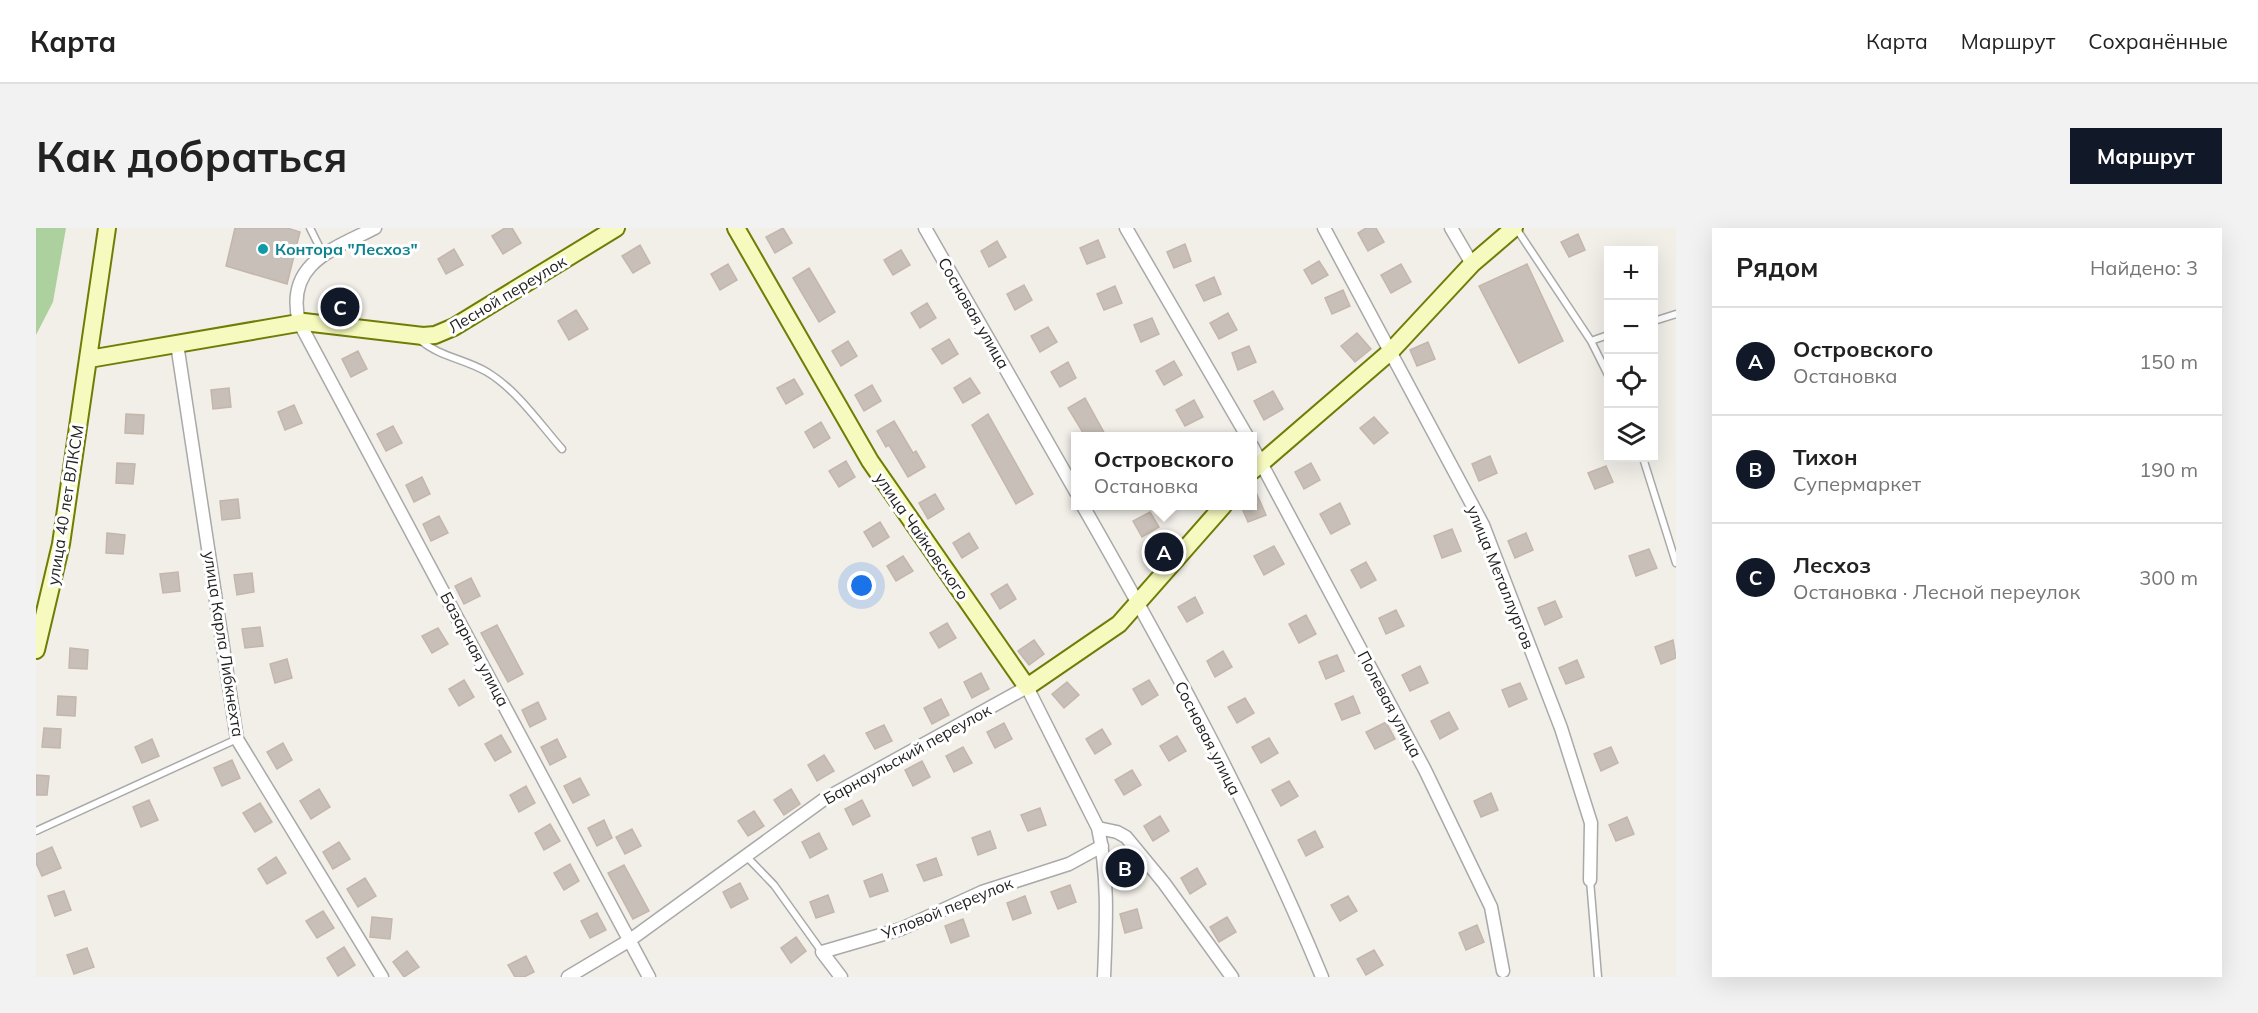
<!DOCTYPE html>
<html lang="ru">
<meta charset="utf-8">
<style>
:root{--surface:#fff;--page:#f2f2f2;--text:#222;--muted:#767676;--line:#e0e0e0;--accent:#111827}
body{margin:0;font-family:Mulish,sans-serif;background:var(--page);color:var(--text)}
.controls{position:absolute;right:18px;top:18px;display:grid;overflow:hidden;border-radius:0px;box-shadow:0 6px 24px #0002}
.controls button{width:54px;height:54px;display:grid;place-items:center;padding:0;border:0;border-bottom:2px solid var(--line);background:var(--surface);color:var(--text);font:30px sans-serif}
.you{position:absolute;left:826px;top:358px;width:21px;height:21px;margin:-15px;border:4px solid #fff;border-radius:50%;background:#1a73e8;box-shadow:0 0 0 9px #1a73e833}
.badge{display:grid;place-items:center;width:39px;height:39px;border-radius:50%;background:var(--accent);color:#fff;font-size:20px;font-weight:700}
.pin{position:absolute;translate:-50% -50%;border:3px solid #fff;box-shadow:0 2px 6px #0006}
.popup{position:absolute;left:1035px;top:204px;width:186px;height:78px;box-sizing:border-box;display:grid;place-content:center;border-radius:0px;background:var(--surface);filter:drop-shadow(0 2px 4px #0005);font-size:20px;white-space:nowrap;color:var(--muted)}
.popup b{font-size:22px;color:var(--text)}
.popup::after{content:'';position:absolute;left:50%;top:100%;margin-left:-12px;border:12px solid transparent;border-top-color:var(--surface)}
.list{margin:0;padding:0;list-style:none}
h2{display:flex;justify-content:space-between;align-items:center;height:78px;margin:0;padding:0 24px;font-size:26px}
h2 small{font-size:20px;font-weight:400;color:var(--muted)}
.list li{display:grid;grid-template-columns:39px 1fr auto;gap:18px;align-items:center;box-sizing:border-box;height:108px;padding:0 24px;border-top:2px solid var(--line)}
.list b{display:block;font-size:22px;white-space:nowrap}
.list p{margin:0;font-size:20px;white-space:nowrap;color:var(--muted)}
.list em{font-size:20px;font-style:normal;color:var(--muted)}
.icon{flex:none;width:33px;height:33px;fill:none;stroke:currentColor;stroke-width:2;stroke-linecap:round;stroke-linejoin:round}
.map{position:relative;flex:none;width:1640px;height:749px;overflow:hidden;border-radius:0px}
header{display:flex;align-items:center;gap:36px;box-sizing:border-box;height:84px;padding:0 30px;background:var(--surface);border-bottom:2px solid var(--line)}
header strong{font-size:28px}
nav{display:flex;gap:33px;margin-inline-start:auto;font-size:21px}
.intro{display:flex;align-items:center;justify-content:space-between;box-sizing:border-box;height:144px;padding:0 36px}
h1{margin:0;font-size:42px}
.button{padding:15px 27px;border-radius:0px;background:var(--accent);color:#fff;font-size:21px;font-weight:700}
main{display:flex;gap:36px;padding:0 36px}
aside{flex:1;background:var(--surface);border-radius:0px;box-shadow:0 6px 24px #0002}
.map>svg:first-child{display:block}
.forest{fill:#add19e}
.building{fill:#c7bfb8;stroke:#c4b6ab;stroke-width:1.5}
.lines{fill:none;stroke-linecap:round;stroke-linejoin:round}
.lane-casing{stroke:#a9a9a9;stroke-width:9}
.street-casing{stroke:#a9a9a9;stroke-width:15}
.secondary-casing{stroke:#707d05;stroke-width:20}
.lane{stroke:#fff;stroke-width:6}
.street{stroke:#fff;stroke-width:12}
.secondary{stroke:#f7fabf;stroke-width:16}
.culture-dot{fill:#0f9aa8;stroke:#fff;stroke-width:2}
.labels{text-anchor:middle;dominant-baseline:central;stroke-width:6;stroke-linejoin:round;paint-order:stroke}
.culture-label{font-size:16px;font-weight:bold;fill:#0d838f;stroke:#fff;text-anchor:start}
.street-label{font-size:16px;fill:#222;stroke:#fff}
</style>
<header>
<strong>Карта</strong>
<nav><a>Карта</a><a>Маршрут</a><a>Сохранённые</a></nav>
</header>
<div class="intro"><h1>Как добраться</h1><a class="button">Маршрут</a></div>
<main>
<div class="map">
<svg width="1640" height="749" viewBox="0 0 1640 749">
<rect width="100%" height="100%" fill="#f2efe9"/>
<path class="forest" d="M0,0H30L17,74L0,107Z"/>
<path class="building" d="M199,0H251L264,4L251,56L190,38Z
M469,0H476L485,15L467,26L456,8Z
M747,0L756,15L739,25L730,9Z
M1330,0H1340L1348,14L1332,23L1322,5Z
M1542,6L1549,22L1533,29L1525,14Z
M1062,12L1069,29L1051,36L1044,20Z
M961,13L970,29L953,39L945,23Z
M1149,16L1155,33L1138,40L1131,24Z
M604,17L614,35L597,45L586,28Z
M418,21L427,37L410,46L402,31Z
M865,22L874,37L857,47L848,32Z
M1283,33L1292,47L1276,56L1268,42Z
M692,36L701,52L684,62L675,46Z
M1365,36L1375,54L1355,65L1345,47Z
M1491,36L1527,113L1483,135L1443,58Z
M773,40L799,84L783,94L757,50Z
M1178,49L1185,66L1168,73L1160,57Z
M988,57L996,72L979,82L971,66Z
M1079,58L1086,75L1068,82L1061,66Z
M1307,62L1314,78L1296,86L1289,70Z
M891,75L900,90L884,100L875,85Z
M540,82L552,101L533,112L522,93Z
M1192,85L1201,102L1183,111L1174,95Z
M1116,90L1123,106L1105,114L1098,97Z
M1012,99L1021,114L1004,124L995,108Z
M1321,105L1335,121L1319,134L1305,118Z
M913,111L922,126L906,136L896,121Z
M812,113L821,128L805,138L796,123Z
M1392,114L1399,131L1381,138L1374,122Z
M1213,118L1220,134L1202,142L1196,125Z
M322,123L331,141L315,149L306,131Z
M1138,133L1146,147L1128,157L1120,143Z
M1032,134L1040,150L1024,159L1015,144Z
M934,150L944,165L927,175L918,160Z
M758,151L767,166L750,176L741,160Z
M836,157L845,173L828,183L819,167Z
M193,160L195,179L177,181L175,162Z
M1237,163L1247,181L1228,192L1218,173Z
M1049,170L1070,208H1049L1032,180Z
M1158,172L1167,189L1149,198L1140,182Z
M258,177L266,195L249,202L242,184Z
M90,186L108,187L107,206L89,205Z
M952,186L997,266L980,276L936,197Z
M1338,189L1352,205L1338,216L1324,200Z
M858,193L877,225L880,223L889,239L872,249L853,217L850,219L841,203Z
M785,194L794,210L778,220L769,204Z
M357,198L366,215L350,223L341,206Z
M1454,228L1461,245L1443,253L1436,236Z
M810,233L819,249L803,259L793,243Z
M81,235L99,236L97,256L80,255Z
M1275,235L1284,252L1268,261L1259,244Z
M1570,238L1577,254L1559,261L1552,245Z
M386,249L394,266L378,274L370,257Z
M1216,255L1230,287L1212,294L1205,278H1216Z
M899,266L908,281L892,291L883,275Z
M202,271L204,290L186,292L184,273Z
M1304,275L1314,296L1295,306L1284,286Z
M1114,284L1123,299L1106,309L1097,293Z
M403,288L412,305L395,313L387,296Z
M844,294L853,309L837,319L828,304Z
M1416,301L1425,323L1406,330L1398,308Z
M71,305L89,307L87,326L70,325Z
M933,305L942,320L926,330L917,315Z
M1490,305L1497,322L1479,330L1472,313Z
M1238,318L1248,336L1228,347L1218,328Z
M1613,321L1621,340L1600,348L1593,328Z
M867,328L877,343L860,353L851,338Z
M1330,334L1340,352L1325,360L1315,342Z
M142,344L144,363L127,365L124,346Z
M216,345L218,364L201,367L198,347Z
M435,350L444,368L428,376L419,358Z
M971,356L980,371L964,381L955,366Z
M1159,369L1167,385L1151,394L1142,379Z
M1519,373L1526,389L1509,397L1502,380Z
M1360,382L1368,398L1350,406L1343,390Z
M1270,387L1280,406L1263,415L1253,396Z
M911,395L920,410L903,420L894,405Z
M461,397L487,446L472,454L445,405Z
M224,399L227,418L209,420L206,401Z
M402,400L412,416L396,425L386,408Z
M998,412L1008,426L993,437L982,423Z
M1637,412L1640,430L1625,436L1619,419Z
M34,420L52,422L51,441L33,440Z
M1187,423L1196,439L1179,449L1171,433Z
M1301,427L1308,443L1290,451L1283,434Z
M251,431L256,450L239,455L234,436Z
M1541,432L1548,449L1530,456L1523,440Z
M1384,438L1392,455L1374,463L1366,447Z
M945,445L953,461L936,470L928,454Z
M428,452L438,469L423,478L413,461Z
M1113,452L1122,467L1106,477L1097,461Z
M1031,454L1043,467L1028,480L1016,466Z
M1484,455L1491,471L1473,479L1466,462Z
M22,468L40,469L39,488L21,487Z
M1317,468L1324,485L1306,492L1299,476Z
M1209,470L1218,485L1201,495L1192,479Z
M905,471L913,487L896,496L888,480Z
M502,474L510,491L494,499L486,482Z
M1413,484L1422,501L1404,511L1395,493Z
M1350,494L1359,511L1339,521L1330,504Z
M968,495L976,511L959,520L951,504Z
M848,497L856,513L839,521L830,505Z
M8,500L25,501L24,520L6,519Z
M1066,501L1075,516L1059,526L1050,511Z
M465,507L475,524L459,533L449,516Z
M1141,508L1150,523L1133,533L1124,518Z
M1233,510L1242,525L1225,535L1216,519Z
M116,511L123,528L106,535L99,519Z
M521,511L530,529L514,537L505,519Z
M247,515L256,532L241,541L231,524Z
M927,519L936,535L918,544L910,528Z
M1575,519L1582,535L1565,543L1558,526Z
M788,527L798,543L781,553L772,537Z
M196,532L204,550L186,558L178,540Z
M886,533L894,549L877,558L869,542Z
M1096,542L1105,557L1088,567L1079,552Z
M0,547L13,548L11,567H0Z
M544,550L553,567L537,575L528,558Z
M1253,553L1262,568L1245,578L1236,562Z
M490,558L499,575L483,584L474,567Z
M283,561L294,579L275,591L264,573Z
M755,561L764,576L748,587L738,572Z
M1455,565L1462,582L1445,589L1438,573Z
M113,572L122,592L105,599L97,579Z
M826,572L834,588L817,597L809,581Z
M224,575L236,594L219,604L207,585Z
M1004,580L1010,597L992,603L985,587Z
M718,583L728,598L712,608L702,593Z
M1124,588L1133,603L1117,613L1108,598Z
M1591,589L1598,606L1580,613L1573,597Z
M568,592L576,610L561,618L552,600Z
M514,596L524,613L508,622L499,605Z
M596,601L605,618L589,626L580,609Z
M954,603L960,620L942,627L936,610Z
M1279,603L1287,619L1270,628L1262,612Z
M783,605L791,621L774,630L766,614Z
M303,614L314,631L297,641L287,624Z
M16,619L25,640L6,648L0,635V626Z
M1091,623L1108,644L1085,658L1077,645L1076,633Z
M240,629L250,645L231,656L222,641Z
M900,630L906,647L888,653L881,637Z
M534,636L543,653L528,662L518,645Z
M588,637L613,683L597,691L572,645Z
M1161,640L1170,656L1154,666L1145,650Z
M846,646L852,663L834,669L828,653Z
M329,650L340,668L322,679L311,661Z
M704,655L712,671L695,680L687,664Z
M1034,657L1040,674L1022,681L1015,664Z
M28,663L35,682L19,688L12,668Z
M792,667L798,684L780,690L774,674Z
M989,668L995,685L977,692L971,675Z
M1312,668L1321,683L1304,693L1295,677Z
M1101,681L1106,700L1089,705L1084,686Z
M287,683L298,700L281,710L270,693Z
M561,685L570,702L554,710L545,693Z
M336,689L356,691L354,711L334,709Z
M1191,689L1200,704L1183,714L1174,699Z
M927,691L933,708L915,715L909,698Z
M1441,697L1448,714L1430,722L1423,705Z
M760,709L770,723L755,735L745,720Z
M308,719L319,737L302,748L291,730Z
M51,720L58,739L38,746L31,727Z
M1338,722L1347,737L1330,747L1321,731Z
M371,723L383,739L368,749L357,734Z
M490,728L498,744L488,749H479L472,737Z"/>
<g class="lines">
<g class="lane-casing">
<path id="lane" d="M274,0L287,26
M1480,0L1555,113L1572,147
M1618,93L1640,86
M384,112C404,129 429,131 451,144C481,162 504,196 526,221
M1555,113L1572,107
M1607,230L1640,335
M0,603L201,511
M710,628L738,657L786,724
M1554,652L1562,749"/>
</g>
<g class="street-casing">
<path id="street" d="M339,0C295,22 249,36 263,94L613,749
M889,0L1040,264
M1090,0L1211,208
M1288,0L1447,297L1525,500L1555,595L1554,652
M1415,0L1436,36
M141,116L201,511L346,749
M1216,218L1389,542L1455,679L1467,743
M1047,278C1134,430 1219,586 1286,749
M1062,600L1081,604L1090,609L1128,655L1196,749
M532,749L594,712L787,572L991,459L1062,600C1073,648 1070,700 1068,749
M805,749L786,724L865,701L946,664L1033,636L1066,618"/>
</g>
<g class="secondary-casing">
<path id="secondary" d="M700,0L834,233L991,459L1083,396L1187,278
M53,131L268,94L387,108L399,107L418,99L580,0
M1216,243L1355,123L1436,36L1478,0
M0,422L25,316L71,0"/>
</g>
<use href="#lane" class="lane"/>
<use href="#street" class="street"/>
<use href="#secondary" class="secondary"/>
</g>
<circle class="culture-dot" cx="227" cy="21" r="6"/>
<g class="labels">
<g class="culture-label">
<text x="239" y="21">Контора "Лесхоз"</text>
</g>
<g class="street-label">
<text transform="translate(471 66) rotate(-31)">Лесной переулок</text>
<text transform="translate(938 85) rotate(60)">Сосновая улица</text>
<text transform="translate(29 277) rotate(-81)">улица 40 лет ВЛКСМ</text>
<text transform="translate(886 308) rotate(55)">улица Чайковского</text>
<text transform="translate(1465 349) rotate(68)">улица Металлургов</text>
<text transform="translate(188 416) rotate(81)">улица Карла Либкнехта</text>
<text transform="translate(439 421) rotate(62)">Базарная улица</text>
<text transform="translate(1354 476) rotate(62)">Полевая улица</text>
<text transform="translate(1172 510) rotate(63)">Сосновая улица</text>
<text transform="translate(871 526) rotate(-29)">Барнаульский переулок</text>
<text transform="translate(911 680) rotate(-22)">Угловой переулок</text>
</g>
</g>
</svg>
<div class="controls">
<button>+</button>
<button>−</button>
<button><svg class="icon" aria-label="locate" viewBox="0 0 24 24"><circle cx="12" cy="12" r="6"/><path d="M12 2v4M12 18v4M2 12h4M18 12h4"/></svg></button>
<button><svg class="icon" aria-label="layers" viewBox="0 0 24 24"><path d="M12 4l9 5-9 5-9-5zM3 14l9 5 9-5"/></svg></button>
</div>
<div class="you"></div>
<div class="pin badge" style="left:1128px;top:324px">A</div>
<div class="popup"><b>Островского</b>Остановка</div>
<div class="pin badge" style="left:1089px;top:640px">B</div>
<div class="pin badge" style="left:304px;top:79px">C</div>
</div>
<aside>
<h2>Рядом<small>Найдено: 3</small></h2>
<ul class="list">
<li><span class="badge">A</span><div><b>Островского</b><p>Остановка</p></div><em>150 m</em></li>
<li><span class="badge">B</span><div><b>Тихон</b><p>Супермаркет</p></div><em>190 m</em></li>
<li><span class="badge">C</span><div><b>Лесхоз</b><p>Остановка · Лесной переулок</p></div><em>300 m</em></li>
</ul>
</aside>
</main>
